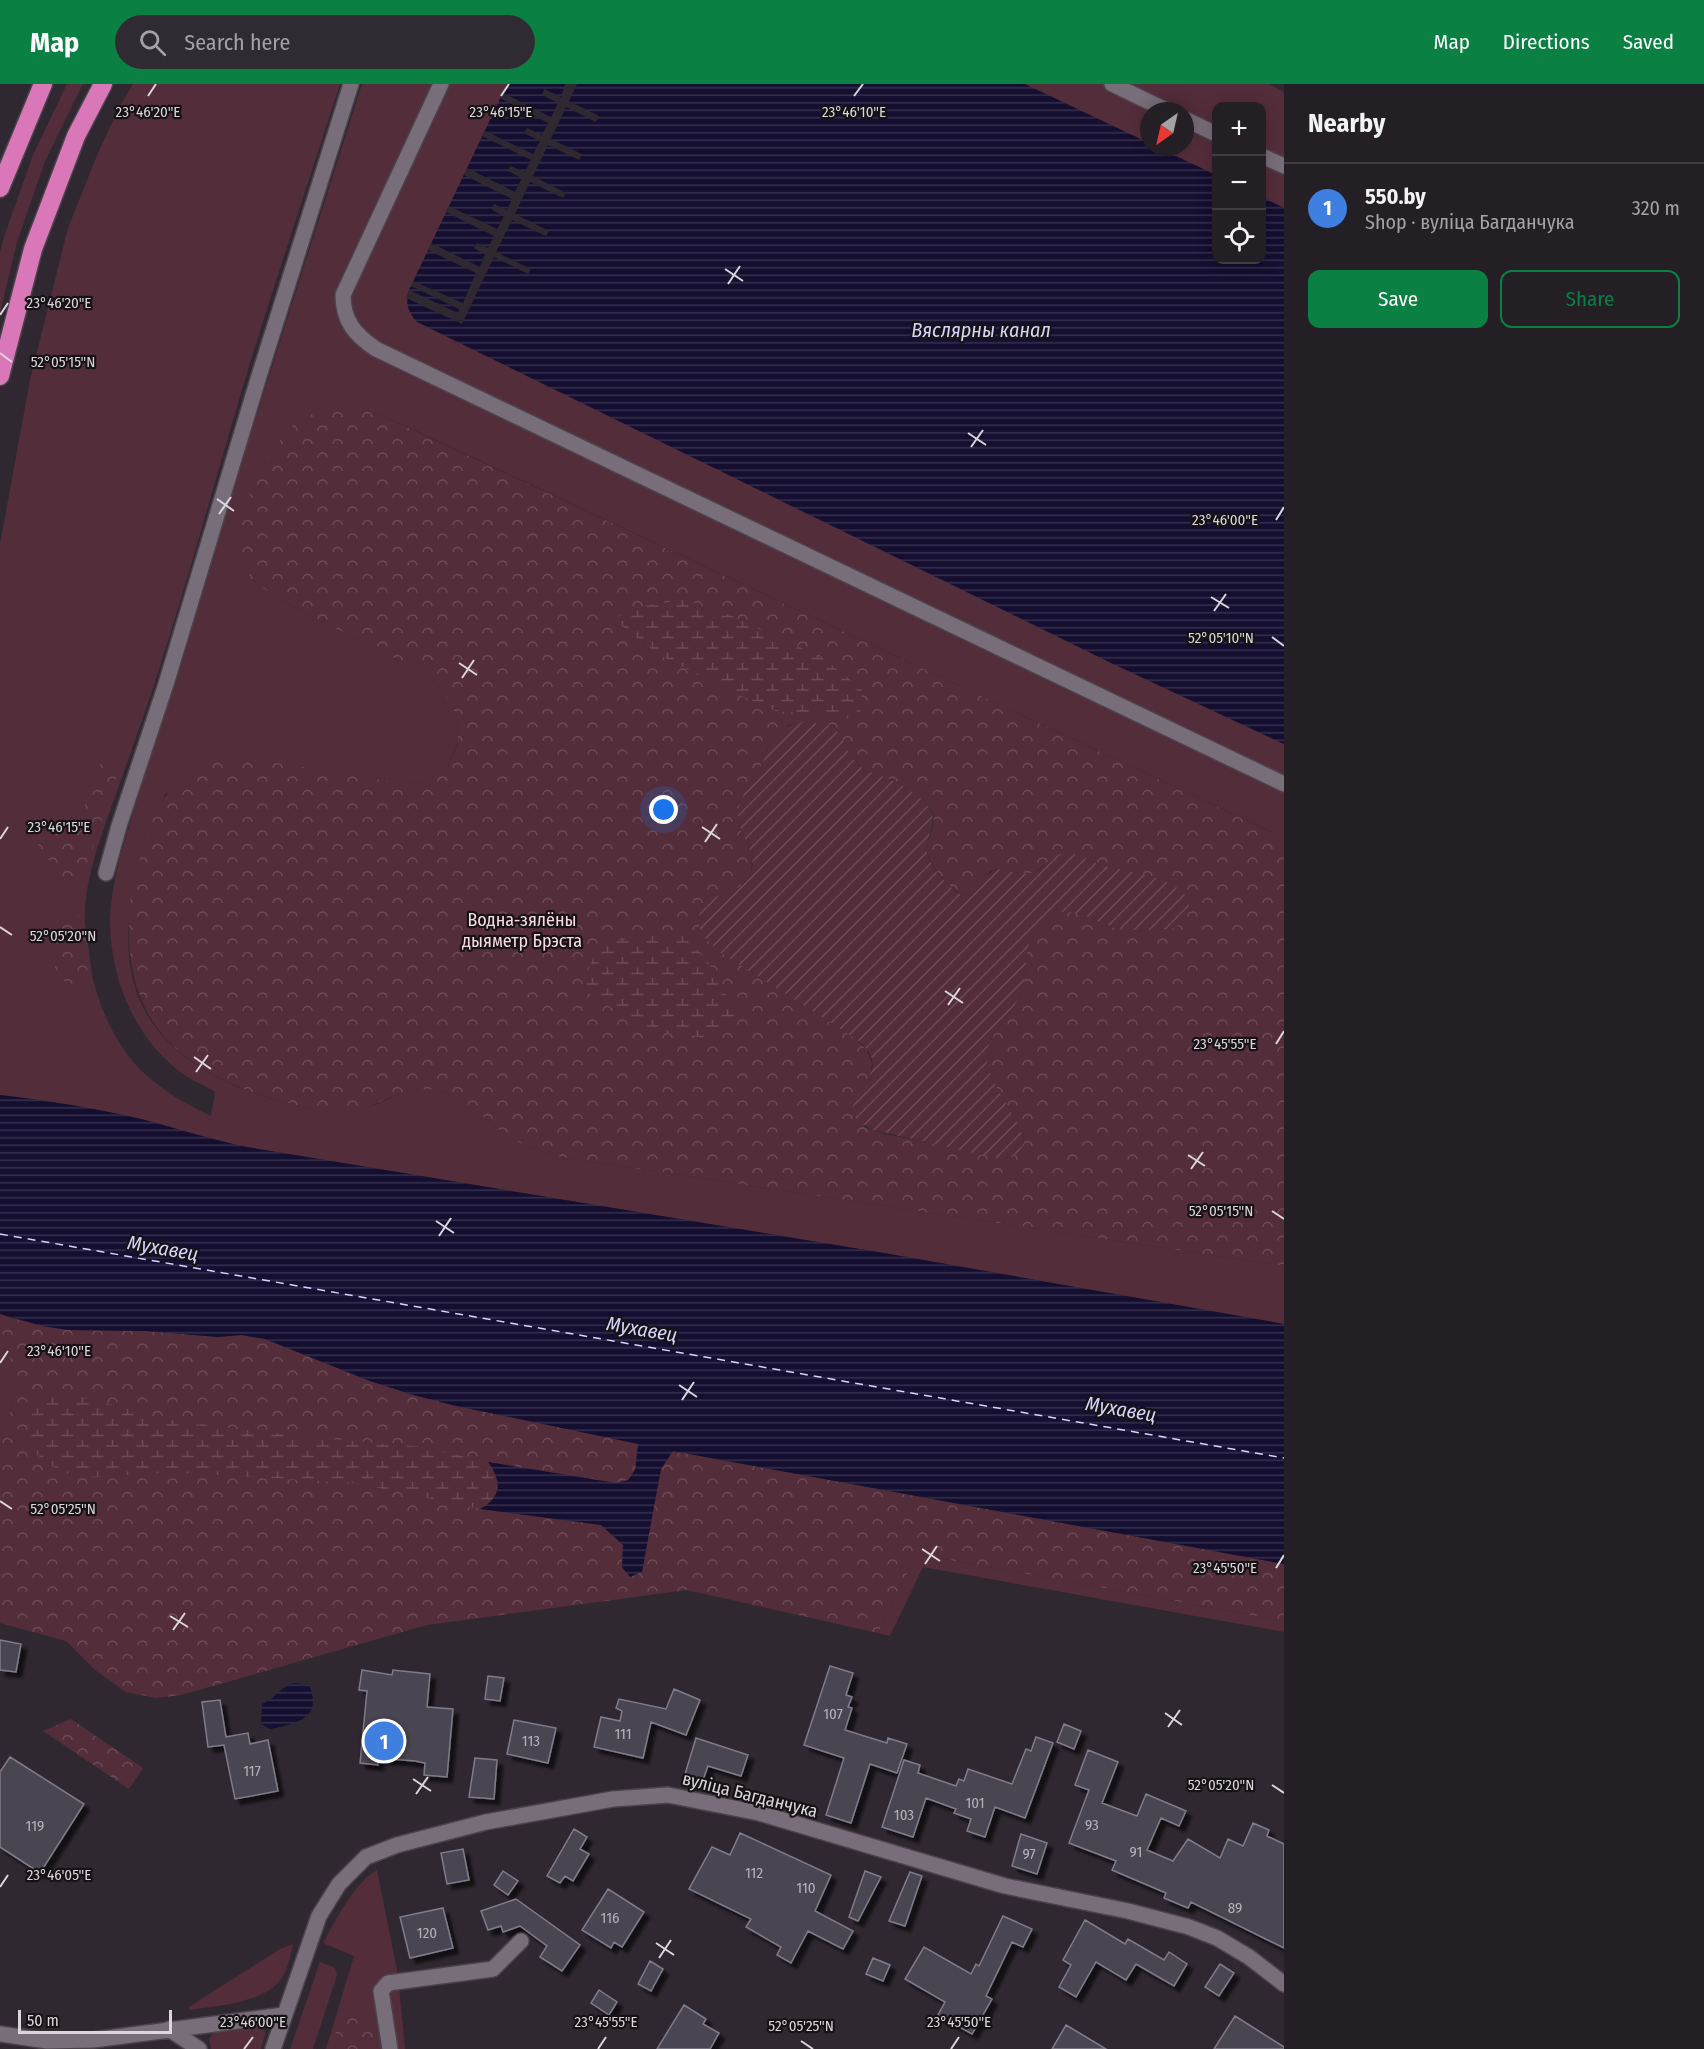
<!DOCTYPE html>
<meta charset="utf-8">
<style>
:root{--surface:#241e25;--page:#302b32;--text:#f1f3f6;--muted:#a3a2a7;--line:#413c42;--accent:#0b8043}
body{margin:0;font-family:"Fira Sans Condensed",sans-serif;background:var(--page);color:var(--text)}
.controls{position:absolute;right:18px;top:18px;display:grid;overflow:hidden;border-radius:12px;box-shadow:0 3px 15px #0003}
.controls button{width:54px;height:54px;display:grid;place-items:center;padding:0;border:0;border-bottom:2px solid var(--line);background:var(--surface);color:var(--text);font:30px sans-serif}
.compass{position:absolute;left:1140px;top:18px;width:54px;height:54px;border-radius:50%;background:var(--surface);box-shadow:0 3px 15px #0003;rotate:214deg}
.scale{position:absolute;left:18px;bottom:15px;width:154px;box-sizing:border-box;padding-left:6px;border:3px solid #dbd5dc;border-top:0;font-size:16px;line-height:21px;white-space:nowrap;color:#dbd5dc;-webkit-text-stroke:4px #161216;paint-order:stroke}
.you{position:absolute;left:664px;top:726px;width:21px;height:21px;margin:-15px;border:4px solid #fff;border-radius:50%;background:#1a73e8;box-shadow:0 0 0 9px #1a73e833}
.badge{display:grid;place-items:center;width:39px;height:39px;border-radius:50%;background:var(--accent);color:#fff;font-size:20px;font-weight:700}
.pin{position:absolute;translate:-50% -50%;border:3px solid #fff;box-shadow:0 2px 6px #0006}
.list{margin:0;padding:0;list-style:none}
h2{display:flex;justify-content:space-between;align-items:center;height:78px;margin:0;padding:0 24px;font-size:26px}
h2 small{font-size:20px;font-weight:400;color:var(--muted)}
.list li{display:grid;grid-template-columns:39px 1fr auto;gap:18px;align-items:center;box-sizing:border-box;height:90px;padding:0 24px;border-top:2px solid var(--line)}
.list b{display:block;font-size:22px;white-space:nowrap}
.list p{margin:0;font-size:20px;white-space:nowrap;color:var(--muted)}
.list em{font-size:20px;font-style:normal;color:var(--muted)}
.actions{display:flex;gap:12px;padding:18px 24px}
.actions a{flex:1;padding:14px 0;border:2px solid var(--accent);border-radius:12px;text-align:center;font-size:21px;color:var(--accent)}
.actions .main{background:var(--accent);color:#fff}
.icon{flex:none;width:33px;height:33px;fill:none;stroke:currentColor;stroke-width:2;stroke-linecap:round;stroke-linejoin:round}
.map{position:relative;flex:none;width:1284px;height:1965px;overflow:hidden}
header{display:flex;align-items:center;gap:36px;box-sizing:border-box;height:84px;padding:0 30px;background:var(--accent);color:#fff}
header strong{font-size:28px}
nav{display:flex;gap:33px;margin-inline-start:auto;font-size:21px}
.search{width:420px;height:54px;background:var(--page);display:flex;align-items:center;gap:15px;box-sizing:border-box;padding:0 21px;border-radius:33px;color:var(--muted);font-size:22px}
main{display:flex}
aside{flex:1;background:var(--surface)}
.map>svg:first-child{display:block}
.grass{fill:#542d3a;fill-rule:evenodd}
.forest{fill:url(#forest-crowns);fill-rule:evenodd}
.wetland{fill:url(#wetland-marsh)}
.garden{fill:url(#garden-furrows)}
.water{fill:url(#water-rules)}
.pier{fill:#302831}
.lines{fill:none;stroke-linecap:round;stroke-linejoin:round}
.ferry{stroke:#d4d4fd;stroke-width:1.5;stroke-dasharray:8 6;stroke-linecap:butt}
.building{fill:#494451;stroke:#817b89;stroke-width:1.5;filter:url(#shadow)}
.minor-casing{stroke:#4b434c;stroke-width:18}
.highway-casing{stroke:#4b434c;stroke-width:21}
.minor{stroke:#786e79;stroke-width:15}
.highway{stroke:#da77b8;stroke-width:18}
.ticks{fill:none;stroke:#dbd5dc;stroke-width:2}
.labels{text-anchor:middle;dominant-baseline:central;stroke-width:4.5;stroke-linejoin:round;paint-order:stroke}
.number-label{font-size:15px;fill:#b6b1b9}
.park-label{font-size:18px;fill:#fad9e2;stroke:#161216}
.street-label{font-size:18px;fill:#dbd5dc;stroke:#161216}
.water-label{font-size:20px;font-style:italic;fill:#d4d4fd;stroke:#161216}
.ticks-label{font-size:15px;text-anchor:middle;fill:#dbd5dc;stroke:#161216;stroke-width:4.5;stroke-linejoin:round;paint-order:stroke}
</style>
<header>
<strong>Map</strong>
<div class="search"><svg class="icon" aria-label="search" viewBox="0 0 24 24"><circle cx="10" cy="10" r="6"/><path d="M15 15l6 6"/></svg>Search here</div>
<nav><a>Map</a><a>Directions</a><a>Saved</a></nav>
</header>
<main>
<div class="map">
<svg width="1284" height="1965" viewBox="0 0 1284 1965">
<defs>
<pattern id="forest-crowns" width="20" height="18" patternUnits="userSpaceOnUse" patternTransform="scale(1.5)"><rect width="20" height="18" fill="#542d3a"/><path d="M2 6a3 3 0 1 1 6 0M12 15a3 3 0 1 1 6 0" fill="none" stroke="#6c4b56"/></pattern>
<pattern id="wetland-marsh" width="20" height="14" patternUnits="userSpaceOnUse" patternTransform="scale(1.5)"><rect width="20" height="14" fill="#542d3a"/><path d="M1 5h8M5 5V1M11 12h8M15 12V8" fill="none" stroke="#6c4b56"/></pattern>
<pattern id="garden-furrows" width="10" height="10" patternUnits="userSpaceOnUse" patternTransform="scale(1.5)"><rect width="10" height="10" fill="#542d3a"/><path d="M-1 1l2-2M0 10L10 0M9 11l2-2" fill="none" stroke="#6c4b56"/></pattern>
<pattern id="water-rules" width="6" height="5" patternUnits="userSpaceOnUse" patternTransform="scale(1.5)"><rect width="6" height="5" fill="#140e30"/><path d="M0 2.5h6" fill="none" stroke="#36304d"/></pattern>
<filter id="shadow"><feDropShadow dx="5.5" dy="5.5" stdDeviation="1.5" flood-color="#0009"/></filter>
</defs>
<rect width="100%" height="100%" fill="#302831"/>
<path class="grass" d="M67,0H83L45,77L17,158L0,229V168L4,153L33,71Z
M133,0H340C310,93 279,186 250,279C218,385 189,493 155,598C141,639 127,680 112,721C99,759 83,800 85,841C87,893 106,954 145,990C165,1008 187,1021 211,1032L215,1008C206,1002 195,998 186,992C136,958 110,896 110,836C111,796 125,757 136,719C149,676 163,632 176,589C236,392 300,196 362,0H1269L1284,8V754L406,342L366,326L296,338L271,367L252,402V496L279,515L421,588L442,606L457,632L458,658L447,684L426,698L166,709C137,768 111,861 143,923C163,963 203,989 243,1005C265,1014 289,1019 313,1025C319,1027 328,1030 335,1030C347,1029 363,1025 374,1021C393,1014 403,1004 426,1005C459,1006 478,1030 503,1049C520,1061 541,1067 561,1073L1284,1182V1240L884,1169L247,1063C212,1056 179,1045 145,1036C97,1024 49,1017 0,1011V460L30,296L68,144L98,69L119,24ZM1216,22H1262V176H1216ZM1149,27H1185V63H1149Z
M0,1230L15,1235L8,1237L3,1242C3,1255 9,1265 11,1278C16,1306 13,1335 0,1361Z
M917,1470L1284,1537V1548L923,1483L890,1552L878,1549Z
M377,1786L398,1891L405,1965H326L354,1872L323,1859C336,1836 354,1799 377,1786Z
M293,1860C290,1873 288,1885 281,1895C265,1919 215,1922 189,1926V1923L280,1865Z
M320,1878L335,1884L337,1891L313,1965H290Z
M255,1942L264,1946L265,1950L261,1965H211L209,1954L215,1948Z"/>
<path class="forest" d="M328,322L366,326L405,342L1284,754V1182L561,1073C541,1067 520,1061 503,1049C478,1030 459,1006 426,1005C393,1004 369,1031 335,1030C325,1030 314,1025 305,1023C284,1018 263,1013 244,1005C154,969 122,913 130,817C132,795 141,773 147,752C163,702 188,679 240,673L400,699L426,698L447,684L458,659L457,632L442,606L421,588L279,515L252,496L243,478L239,442L252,402L271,366L296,338ZM807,639C851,638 837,667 864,685C871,690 881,692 890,695C900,700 926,716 931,725C939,739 927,752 927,765C927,780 951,805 963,812L972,811L989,788L996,785L1026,790L1034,789L1053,774L1077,771L1098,780L1172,845C1156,846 1139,847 1122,845C1099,842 1080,823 1056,829C1046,832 1038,840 1033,850C1023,868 1029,892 1020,912C1010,933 985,951 987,977C989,1000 1017,1031 1024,1055C1023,1066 1018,1071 1008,1075L885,1050L864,1043V1003L870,994L872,978L866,965L853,953L731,875L698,835L702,822L736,806L747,796L751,788L752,771L739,742V723L762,681L768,663L788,641Z
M109,670H115L120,675L121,680L83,793L73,800C58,798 62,789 54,781C49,775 43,773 38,768V761C49,748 67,751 77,737C93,715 87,691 109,670Z
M74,830L82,834L85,840L92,890L85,899C71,901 57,899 55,883C55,878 56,873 55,868C53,863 51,859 49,854C51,842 61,832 74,830Z
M15,1235L69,1246L146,1247L218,1253L241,1251L265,1255L370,1297L672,1367L1284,1480V1537L917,1470L878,1549L687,1506L427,1541L181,1611L156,1614L126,1608L95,1586L66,1557L0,1539V1361L12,1324L13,1303L11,1278L2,1248L3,1242L8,1237Z
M71,1635L143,1684L129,1705L43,1647Z
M341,1930L383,1942L376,1965H331Z"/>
<path class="wetland" d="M684,516L725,529L823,574L862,605L860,635L776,627L723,604L658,570L614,536L630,524Z
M648,852H685L709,879L737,931L715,955L659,948L619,928L581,905L599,859Z
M67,1311L102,1318L163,1335L203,1341L295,1352L423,1363L488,1378C502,1397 502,1413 480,1425L355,1399L169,1388L85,1394L65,1389L46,1379L33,1366L28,1351L29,1336L36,1325L49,1314Z"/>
<path class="garden" d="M807,639C850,638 837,663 861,683C869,689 879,691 887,694C901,700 916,710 927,720C940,737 927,747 927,765C926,780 950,804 963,812L972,811L984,793L996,785C1008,785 1020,792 1032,789C1045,786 1051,769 1066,769C1078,768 1090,778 1101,781C1122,787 1192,794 1189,824C1188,834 1181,840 1173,845C1156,846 1139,847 1122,845C1099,842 1080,823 1057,829C1046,832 1038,840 1033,850C1023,868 1029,892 1020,912C1010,933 985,951 987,976C989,1000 1017,1031 1024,1055C1023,1069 1013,1075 1000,1075L873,1046L857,1037L852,1025C861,995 893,982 853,953L718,867C708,858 697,848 699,833C701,805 742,816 751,788C758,768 738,751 738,731C739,711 753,698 761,682C767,670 769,654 781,646C788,640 798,640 807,639Z"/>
<path class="water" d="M507,0H1025L1149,59V63H1157L1216,91V176H1262V113L1284,124V660L1111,579L417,238C408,228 405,219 409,206Z
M0,1011C49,1017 97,1024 145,1036C179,1045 212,1056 247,1063L884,1169L1284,1240V1480L673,1367L661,1385L642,1488L630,1493L622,1483L623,1461L601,1441L480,1425C502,1413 502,1397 488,1378L616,1399L628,1396L635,1386L638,1360L456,1322L413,1311L370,1297L265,1255L241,1251L218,1253L146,1247L68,1246L42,1242L0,1230Z
M294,1599L309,1601C323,1634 297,1640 270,1645L261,1640L262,1620C278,1613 277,1605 294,1599Z"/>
<path class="pier" d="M565,0H577L569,17L599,32L596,38L566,23L551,55L582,70L579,76L548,61L533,92L566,109L563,114L530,98L515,130L549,147L546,152L512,136L496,168L531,185L528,190L494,173L462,240L406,214L409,206L458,229L459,225L411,202L413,197L463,219L476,189L428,166L431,159L480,183L485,170L474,164L477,159L488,164L494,152L446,128L449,122L497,145L504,132L492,126L494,120L507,126L512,115L464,91L467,84L515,108L522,94L508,87L510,82L525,88L531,76L482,52L485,47L533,70L540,57L524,49L527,44L542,51L548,39L500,14L503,9L551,33L558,19L542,11L544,5L561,13Z"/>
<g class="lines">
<path class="ferry" d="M0,1150L1284,1374"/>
</g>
<path class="building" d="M0,1556L21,1560L16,1588L0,1586Z
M830,1582L853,1589L846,1611L852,1613L848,1623L852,1624L845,1646L887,1659L888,1654L907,1660L897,1689L870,1680L851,1739L826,1731L844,1674L804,1661Z
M362,1586L392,1591L393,1586L430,1590L427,1623L453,1625L447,1693L424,1691L425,1679L415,1677L378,1674V1681L360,1679L367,1607L359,1606Z
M488,1592L504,1594L500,1617L485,1615Z
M674,1605L700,1616L686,1651L651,1638L643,1674L594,1663L601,1633L620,1637L622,1627L616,1624L619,1615L666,1625Z
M220,1616L226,1653L248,1649L250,1660L268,1656L278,1707L235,1715L224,1661L208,1663L202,1618Z
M514,1636L556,1644L548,1679L507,1670Z
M1064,1640L1081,1647L1074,1665L1057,1658Z
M1036,1653L1053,1659L1025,1734L995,1723L985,1753L967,1747L971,1735L954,1729L956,1725L926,1714L913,1753L882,1743L904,1676L920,1681L918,1689L956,1702L959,1695L964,1697L968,1685L1012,1700L1026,1665L1031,1667Z
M696,1654L748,1671L741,1692L708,1682L703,1696L685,1690Z
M1088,1666L1118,1678L1102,1719L1137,1732L1146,1710L1186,1727L1179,1742L1161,1734L1147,1766L1173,1777L1188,1755L1220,1774L1228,1755L1243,1762L1253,1739L1269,1746L1267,1752L1284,1760V1864L1191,1818L1188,1824L1164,1814L1166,1809L1112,1786L1116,1777L1069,1759L1089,1706L1075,1701Z
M10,1673L84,1720L40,1789L0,1763V1688Z
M475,1674L497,1676L494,1715L469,1713Z
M574,1745L587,1753L580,1765L589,1770L573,1797L565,1792L560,1799L547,1792Z
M740,1749L831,1791L815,1827L853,1847L843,1865L808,1847L791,1879L777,1871L781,1863L746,1843L751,1835L689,1805L712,1763L730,1771Z
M1021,1750L1047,1759L1037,1790L1012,1782Z
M463,1765L469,1796L447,1800L441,1769Z
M503,1787L518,1797L508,1811L494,1801Z
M865,1787L881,1793L858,1837L849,1833Z
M910,1788L922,1792L905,1842L889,1837Z
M608,1805L644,1828L622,1863L614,1858L611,1864L582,1846Z
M516,1815L580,1861L562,1887L540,1873L547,1862L520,1842L503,1848L501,1842L488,1846L481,1827Z
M443,1824L453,1864L410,1874L400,1833Z
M1003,1832L1032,1845L1023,1863L1012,1858L986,1912L992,1915L972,1950L938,1931L945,1918L905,1895L924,1863L971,1890L976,1880L979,1882Z
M1085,1836L1125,1860L1128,1855L1164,1876L1169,1868L1187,1880L1174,1902L1136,1880L1126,1896L1096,1878L1076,1913L1059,1903L1071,1881L1063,1876Z
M873,1874L890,1881L883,1897L866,1890Z
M650,1877L663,1885L651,1907L638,1900Z
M1220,1880L1234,1889L1219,1912L1205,1903Z
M599,1906L617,1918L609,1931L591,1919Z
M684,1921L706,1935L703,1940L719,1949L710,1965H657Z
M1235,1932L1284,1963V1965H1214Z
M1066,1941L1106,1965H1052Z"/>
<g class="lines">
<g class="minor-casing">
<path id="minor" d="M441,0L343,211C343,237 355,251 376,265L1284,700
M1112,0L1168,27
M1185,35L1216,50
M1262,72L1284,82
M106,789L119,742L166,600L259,292L351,0
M169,1945L199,1965
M0,1950L47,1957L93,1956L284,1931
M273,1965L319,1832L339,1800L366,1773L397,1761L486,1738L613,1715L668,1711L759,1729L1005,1802L1128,1827L1189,1843L1217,1854L1249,1873L1284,1900
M390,1965L381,1907L388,1899L493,1885L521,1857"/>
</g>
<g class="highway-casing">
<path id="highway" d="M0,104L43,0
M0,292L33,165L76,52L103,0"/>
</g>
<use href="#minor" class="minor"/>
<use href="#highway" class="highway"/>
</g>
<path class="ticks" d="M148,12L156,0M501,12L509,0M854,12L863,0M725,185L743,197M728,200L740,182M0,231L8,219M0,269L12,278M968,349L986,361M971,363L983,346M217,415L234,427M219,430L231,413M1276,436L1284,423M1211,513L1229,524M1214,527L1226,510M1272,553L1284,562M459,579L477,591M462,594L474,576M702,743L720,755M0,755L8,743M705,758L717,740M0,843L12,851M945,907L963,919M948,921L960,904M1276,960L1284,947M194,973L211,985M196,988L208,971M1188,1071L1205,1082M1191,1085L1203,1068M1272,1127L1284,1135M436,1137L454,1149M439,1152L451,1134M0,1279L8,1267M679,1301L697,1313M682,1316L694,1298M0,1417L12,1425M922,1465L940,1477M925,1480L937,1462M1276,1484L1284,1471M170,1532L188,1543M173,1546L185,1529M1165,1629L1182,1641M1168,1643L1180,1626M413,1695L431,1707M1272,1701L1284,1709M416,1710L428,1693M0,1803L8,1791M656,1859L674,1871M659,1874L671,1856M801,1957L813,1965M244,1965L253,1953M598,1965L606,1953M951,1965L959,1953"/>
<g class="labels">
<g class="number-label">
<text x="833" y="1630">107</text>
<text x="623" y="1650">111</text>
<text x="531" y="1657">113</text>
<text x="252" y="1687">117</text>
<text x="975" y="1719">101</text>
<text x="904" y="1731">103</text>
<text x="1092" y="1741">93</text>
<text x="35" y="1742">119</text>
<text x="1136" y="1768">91</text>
<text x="1029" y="1770">97</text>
<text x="754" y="1789">112</text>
<text x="806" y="1804">110</text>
<text x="1235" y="1824">89</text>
<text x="610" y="1834">116</text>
<text x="427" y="1849">120</text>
</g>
<g class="park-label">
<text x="522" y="836">Водна-зялёны<tspan x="522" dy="21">дыяметр Брэста</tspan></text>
</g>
<g class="street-label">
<text transform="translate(750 1711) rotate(14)">вуліца Багданчука</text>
</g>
<g class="water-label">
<text x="981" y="246">Вяслярны канал</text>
<text transform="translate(163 1164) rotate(10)">Мухавец</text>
<text transform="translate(642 1245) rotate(10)">Мухавец</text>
<text transform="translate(1121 1325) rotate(10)">Мухавец</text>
</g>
</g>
<g class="ticks-label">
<text x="148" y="33">23°46'20"E</text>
<text x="501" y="33">23°46'15"E</text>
<text x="854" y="33">23°46'10"E</text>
<text x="59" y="224">23°46'20"E</text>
<text x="63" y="283">52°05'15"N</text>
<text x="1225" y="441">23°46'00"E</text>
<text x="1221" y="559">52°05'10"N</text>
<text x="59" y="748">23°46'15"E</text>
<text x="63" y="857">52°05'20"N</text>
<text x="1225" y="965">23°45'55"E</text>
<text x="1221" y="1132">52°05'15"N</text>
<text x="59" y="1272">23°46'10"E</text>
<text x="63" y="1430">52°05'25"N</text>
<text x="1225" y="1489">23°45'50"E</text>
<text x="1221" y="1706">52°05'20"N</text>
<text x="59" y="1796">23°46'05"E</text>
<text x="253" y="1943">23°46'00"E</text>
<text x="606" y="1943">23°45'55"E</text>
<text x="959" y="1943">23°45'50"E</text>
<text x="801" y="1947">52°05'25"N</text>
</g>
</svg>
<div class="controls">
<button>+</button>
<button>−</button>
<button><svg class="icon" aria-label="locate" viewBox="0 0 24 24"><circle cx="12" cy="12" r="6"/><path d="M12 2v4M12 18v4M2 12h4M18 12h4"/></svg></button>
</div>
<svg class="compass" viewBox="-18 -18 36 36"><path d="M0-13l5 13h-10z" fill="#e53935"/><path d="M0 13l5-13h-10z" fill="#a3a2a7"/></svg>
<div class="scale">50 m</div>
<div class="you"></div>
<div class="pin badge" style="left:384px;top:1657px;background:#3f7fe0">1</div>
</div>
<aside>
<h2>Nearby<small></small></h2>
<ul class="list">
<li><span class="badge" style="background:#3f7fe0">1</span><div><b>550.by</b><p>Shop · вуліца Багданчука</p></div><em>320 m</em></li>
</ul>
<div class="actions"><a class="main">Save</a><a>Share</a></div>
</aside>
</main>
